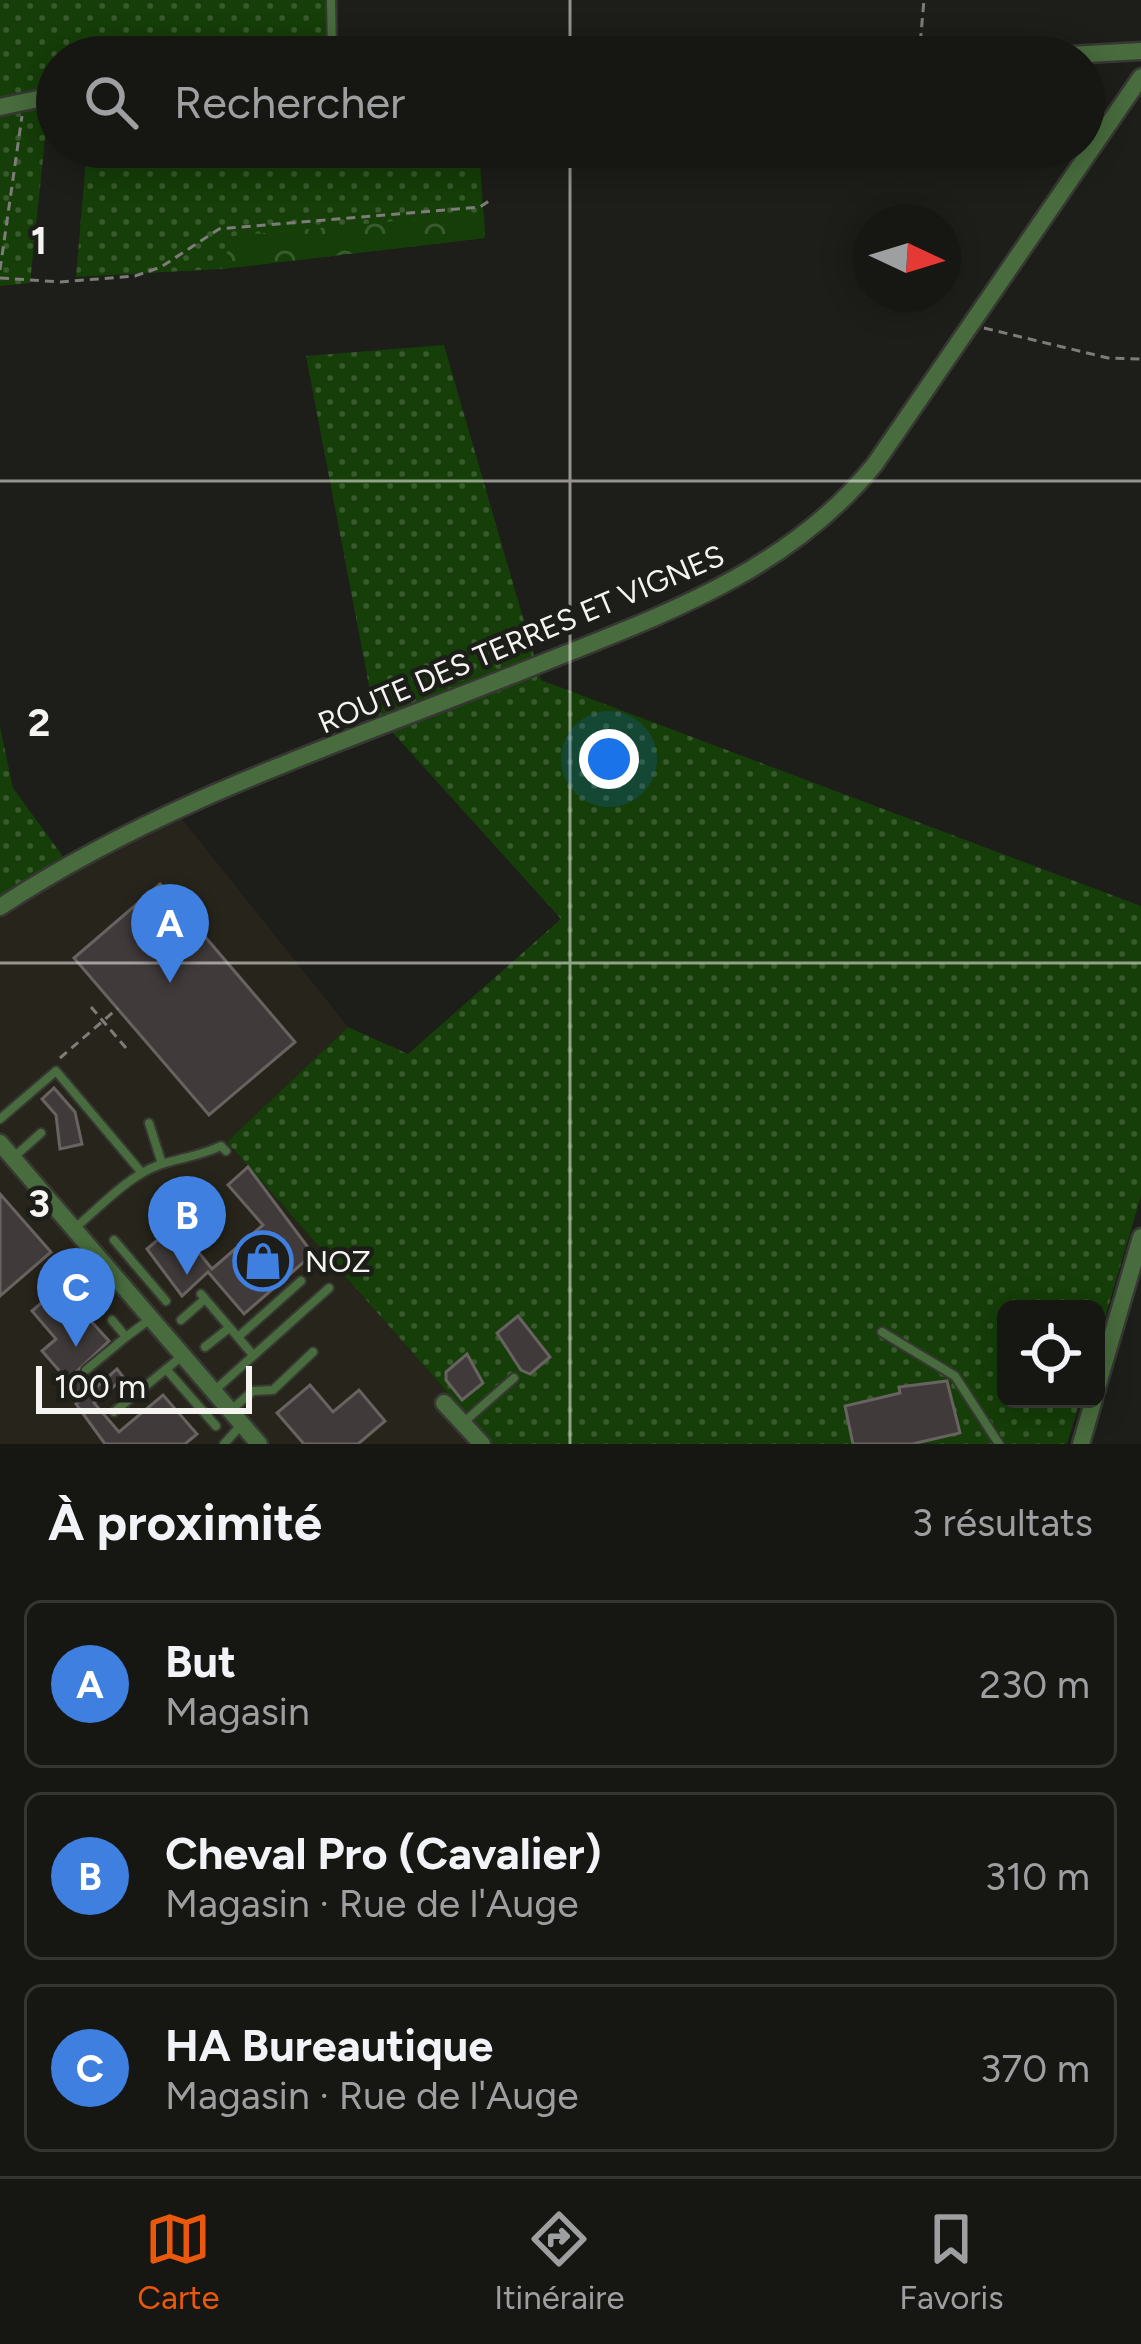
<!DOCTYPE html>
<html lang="fr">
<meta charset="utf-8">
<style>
:root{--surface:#161613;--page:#232321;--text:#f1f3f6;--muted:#9e9fa0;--line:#353533;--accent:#ea580c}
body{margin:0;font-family:Figtree,sans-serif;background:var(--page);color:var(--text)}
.controls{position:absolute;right:36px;bottom:36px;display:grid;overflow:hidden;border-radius:18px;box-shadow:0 6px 30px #0003}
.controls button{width:108px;height:108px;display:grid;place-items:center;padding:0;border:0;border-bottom:3px solid var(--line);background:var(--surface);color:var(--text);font:60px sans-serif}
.compass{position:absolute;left:853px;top:204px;width:108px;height:108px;border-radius:50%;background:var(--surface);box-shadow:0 6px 30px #0003;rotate:94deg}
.scale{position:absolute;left:36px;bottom:30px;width:216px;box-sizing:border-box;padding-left:12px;border:6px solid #f5f4f1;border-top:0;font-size:33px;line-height:42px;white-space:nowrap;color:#f5f4f1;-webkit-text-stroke:9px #1d1d19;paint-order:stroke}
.you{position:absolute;left:609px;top:759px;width:42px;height:42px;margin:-30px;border:9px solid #fff;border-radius:50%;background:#1a73e8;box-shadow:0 0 0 18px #1a73e833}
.badge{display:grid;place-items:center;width:78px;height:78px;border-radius:50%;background:var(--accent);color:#fff;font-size:39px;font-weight:700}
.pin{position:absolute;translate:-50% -99px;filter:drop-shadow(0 3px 6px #0008)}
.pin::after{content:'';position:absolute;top:63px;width:42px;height:36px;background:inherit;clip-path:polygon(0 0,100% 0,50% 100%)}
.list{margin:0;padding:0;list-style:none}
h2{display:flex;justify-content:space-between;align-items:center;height:156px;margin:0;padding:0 48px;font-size:51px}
h2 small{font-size:39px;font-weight:400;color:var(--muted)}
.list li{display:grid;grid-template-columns:78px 1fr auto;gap:36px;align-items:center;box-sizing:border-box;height:168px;margin:0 24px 24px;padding:0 24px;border:3px solid var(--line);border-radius:18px}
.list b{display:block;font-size:45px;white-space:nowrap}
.list p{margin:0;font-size:39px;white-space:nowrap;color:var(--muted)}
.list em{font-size:39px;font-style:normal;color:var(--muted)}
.icon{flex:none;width:66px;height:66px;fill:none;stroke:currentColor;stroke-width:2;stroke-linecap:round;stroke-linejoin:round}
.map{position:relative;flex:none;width:1141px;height:1444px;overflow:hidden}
.search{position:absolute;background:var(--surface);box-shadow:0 6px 30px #0003;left:36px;right:36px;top:36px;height:132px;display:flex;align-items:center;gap:30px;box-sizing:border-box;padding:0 42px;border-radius:66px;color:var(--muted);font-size:45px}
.sheet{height:732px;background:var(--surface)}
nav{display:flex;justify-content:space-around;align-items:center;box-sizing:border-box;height:168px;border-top:3px solid var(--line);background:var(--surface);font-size:33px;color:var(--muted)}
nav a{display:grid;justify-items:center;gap:6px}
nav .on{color:var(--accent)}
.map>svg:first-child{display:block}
.built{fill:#27251b}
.grass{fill:url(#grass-dots)}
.forest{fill:url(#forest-crowns)}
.building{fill:#403b3a;stroke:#686261;stroke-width:3}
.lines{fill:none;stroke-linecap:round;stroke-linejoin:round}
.lane-casing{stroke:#373733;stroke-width:12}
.street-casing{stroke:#373733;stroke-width:21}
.path{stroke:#7d7c79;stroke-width:3;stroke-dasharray:9 6;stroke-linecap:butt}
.lane{stroke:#486c3d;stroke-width:8}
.street{stroke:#486c3d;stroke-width:16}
.grid{fill:none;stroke:#f5f4f1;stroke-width:3;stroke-opacity:0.55}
.labels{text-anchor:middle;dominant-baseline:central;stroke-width:9;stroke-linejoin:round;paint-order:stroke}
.street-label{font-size:30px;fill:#f5f4f1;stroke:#1d1d19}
.poi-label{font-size:30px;fill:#f5f4f1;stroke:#1d1d19;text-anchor:start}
.grid-label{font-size:39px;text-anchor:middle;font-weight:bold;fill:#f5f4f1;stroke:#1d1d19;stroke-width:9;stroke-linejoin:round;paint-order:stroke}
</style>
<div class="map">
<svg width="1141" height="1444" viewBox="0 0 1141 1444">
<defs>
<pattern id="grass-dots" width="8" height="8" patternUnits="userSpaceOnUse" patternTransform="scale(3)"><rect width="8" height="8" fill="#153e08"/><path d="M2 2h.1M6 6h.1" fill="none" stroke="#385a2c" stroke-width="1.8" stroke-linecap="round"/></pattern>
<pattern id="forest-crowns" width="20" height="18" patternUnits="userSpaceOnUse" patternTransform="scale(3)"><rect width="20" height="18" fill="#153e08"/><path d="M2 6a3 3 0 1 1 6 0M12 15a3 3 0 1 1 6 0" fill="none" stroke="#385a2c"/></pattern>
</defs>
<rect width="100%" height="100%" fill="#1d1d19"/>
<path class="built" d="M170,804L348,1027L227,1142L493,1444H0V904Z"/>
<path class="grass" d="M0,0H338V57H57V109L48,111L30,283L0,286Z
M87,147H479L485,238L221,269L76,277Z
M444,345L541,680L1141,906V1196L1096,1348V1309H1006V1399H1081L1067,1444H493L227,1142L348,1027L408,1054L561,919L374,712L306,356Z
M0,727L13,788L67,862L0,904Z"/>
<path class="forest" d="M484,213L485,238L221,269L233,236Z"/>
<path class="building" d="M160,884L295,1042L209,1115L74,958Z
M54,1088L75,1112L82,1144L60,1149L56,1115L42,1099Z
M248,1167L313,1254L244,1314L208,1272L182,1296L147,1249L176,1224L212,1269L263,1225L228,1185Z
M0,1194L51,1252L0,1296Z
M60,1287L109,1341L76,1372L92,1391L117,1369L124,1378L94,1403L119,1432L163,1395L197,1434L185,1444H105L76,1404L83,1398L42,1351L56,1339L32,1311Z
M518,1316L550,1357L530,1374L521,1370L497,1333Z
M467,1354L483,1383L462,1400L446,1380V1372Z
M947,1381L960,1433L912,1444H853L845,1406L900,1393L899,1387Z
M310,1385L333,1412L359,1390L385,1421L358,1444H304L277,1413Z"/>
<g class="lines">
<g class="lane-casing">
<path id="lane" d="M331,0L332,51
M0,1119L56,1071L142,1173
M149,1123L162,1164
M15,1156L41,1133
M75,1228C100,1207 128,1176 159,1165C180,1158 200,1156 221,1146L226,1151
M114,1240L166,1301
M83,1284L105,1266
M201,1294L253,1355
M112,1320L126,1337L150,1319
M181,1320L205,1299
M882,1332L955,1376L999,1444
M238,1337L301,1281
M205,1347L229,1328
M166,1369L216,1426
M86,1370L126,1337
M215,1390L329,1288
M232,1409L253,1391L273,1390L313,1352
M114,1412L182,1356
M464,1422L514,1378
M224,1444L242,1424"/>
</g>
<g class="street-casing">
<path id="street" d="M257,57L332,51L517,57
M1035,57L1141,51
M0,107L57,95
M0,907C160,801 348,741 525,670C653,618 786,575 875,464L1141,77
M0,1143L259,1444
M1096,1391L1141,1237
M444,1403L482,1444
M1081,1444L1094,1399"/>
</g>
<path class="path" d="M919,57L924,0
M0,270L22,116
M0,278L60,282L135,276L161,267L219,229L480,207L492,199
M984,328L1108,358L1141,359
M91,1007L126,1048
M60,1058L118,1008"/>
<use href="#lane" class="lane"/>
<use href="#street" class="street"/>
</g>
<path class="grid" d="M570,0V57M570,147V1444M0,481H1141M0,963H1141"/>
<defs>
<g id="shop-ring" transform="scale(3)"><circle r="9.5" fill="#1d1d19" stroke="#3f7fe0" stroke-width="1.5"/><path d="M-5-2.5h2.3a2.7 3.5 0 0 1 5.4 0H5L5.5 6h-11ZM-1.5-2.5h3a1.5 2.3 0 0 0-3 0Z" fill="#3f7fe0"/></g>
</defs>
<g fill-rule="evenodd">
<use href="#shop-ring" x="263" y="1261"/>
</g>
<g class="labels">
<g class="street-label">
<text transform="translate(521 639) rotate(-23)">ROUTE DES TERRES ET VIGNES</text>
</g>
<g class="poi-label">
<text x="305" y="1261">NOZ</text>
</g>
</g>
<g class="grid-label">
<text x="39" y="254">1</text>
<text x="39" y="736">2</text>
<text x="39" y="1217">3</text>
</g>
</svg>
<div class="controls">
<button><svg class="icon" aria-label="locate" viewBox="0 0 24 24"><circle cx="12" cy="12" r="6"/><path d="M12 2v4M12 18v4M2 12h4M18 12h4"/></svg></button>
</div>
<svg class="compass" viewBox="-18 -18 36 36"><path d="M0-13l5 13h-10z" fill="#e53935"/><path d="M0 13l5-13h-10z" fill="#9e9fa0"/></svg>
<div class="scale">100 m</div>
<div class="you"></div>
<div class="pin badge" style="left:170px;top:983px;background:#3f7fe0">A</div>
<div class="pin badge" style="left:187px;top:1275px;background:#3f7fe0">B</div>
<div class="pin badge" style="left:76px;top:1347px;background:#3f7fe0">C</div>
<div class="search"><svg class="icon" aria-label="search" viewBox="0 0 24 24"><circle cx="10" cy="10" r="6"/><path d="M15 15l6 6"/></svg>Rechercher</div>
</div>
<section class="sheet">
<h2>À proximité<small>3 résultats</small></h2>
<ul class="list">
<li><span class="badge" style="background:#3f7fe0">A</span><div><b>But</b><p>Magasin</p></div><em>230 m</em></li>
<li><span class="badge" style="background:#3f7fe0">B</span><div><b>Cheval Pro (Cavalier)</b><p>Magasin · Rue de l'Auge</p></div><em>310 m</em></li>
<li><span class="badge" style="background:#3f7fe0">C</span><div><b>HA Bureautique</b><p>Magasin · Rue de l'Auge</p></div><em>370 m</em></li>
</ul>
</section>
<nav>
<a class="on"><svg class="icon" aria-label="map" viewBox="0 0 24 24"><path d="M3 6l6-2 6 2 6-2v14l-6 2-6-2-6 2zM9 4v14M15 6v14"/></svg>Carte</a>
<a><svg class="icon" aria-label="directions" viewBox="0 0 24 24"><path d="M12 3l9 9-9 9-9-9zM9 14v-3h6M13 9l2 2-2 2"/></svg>Itinéraire</a>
<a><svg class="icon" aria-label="saved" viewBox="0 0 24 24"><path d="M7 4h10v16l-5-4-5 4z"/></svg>Favoris</a>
</nav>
